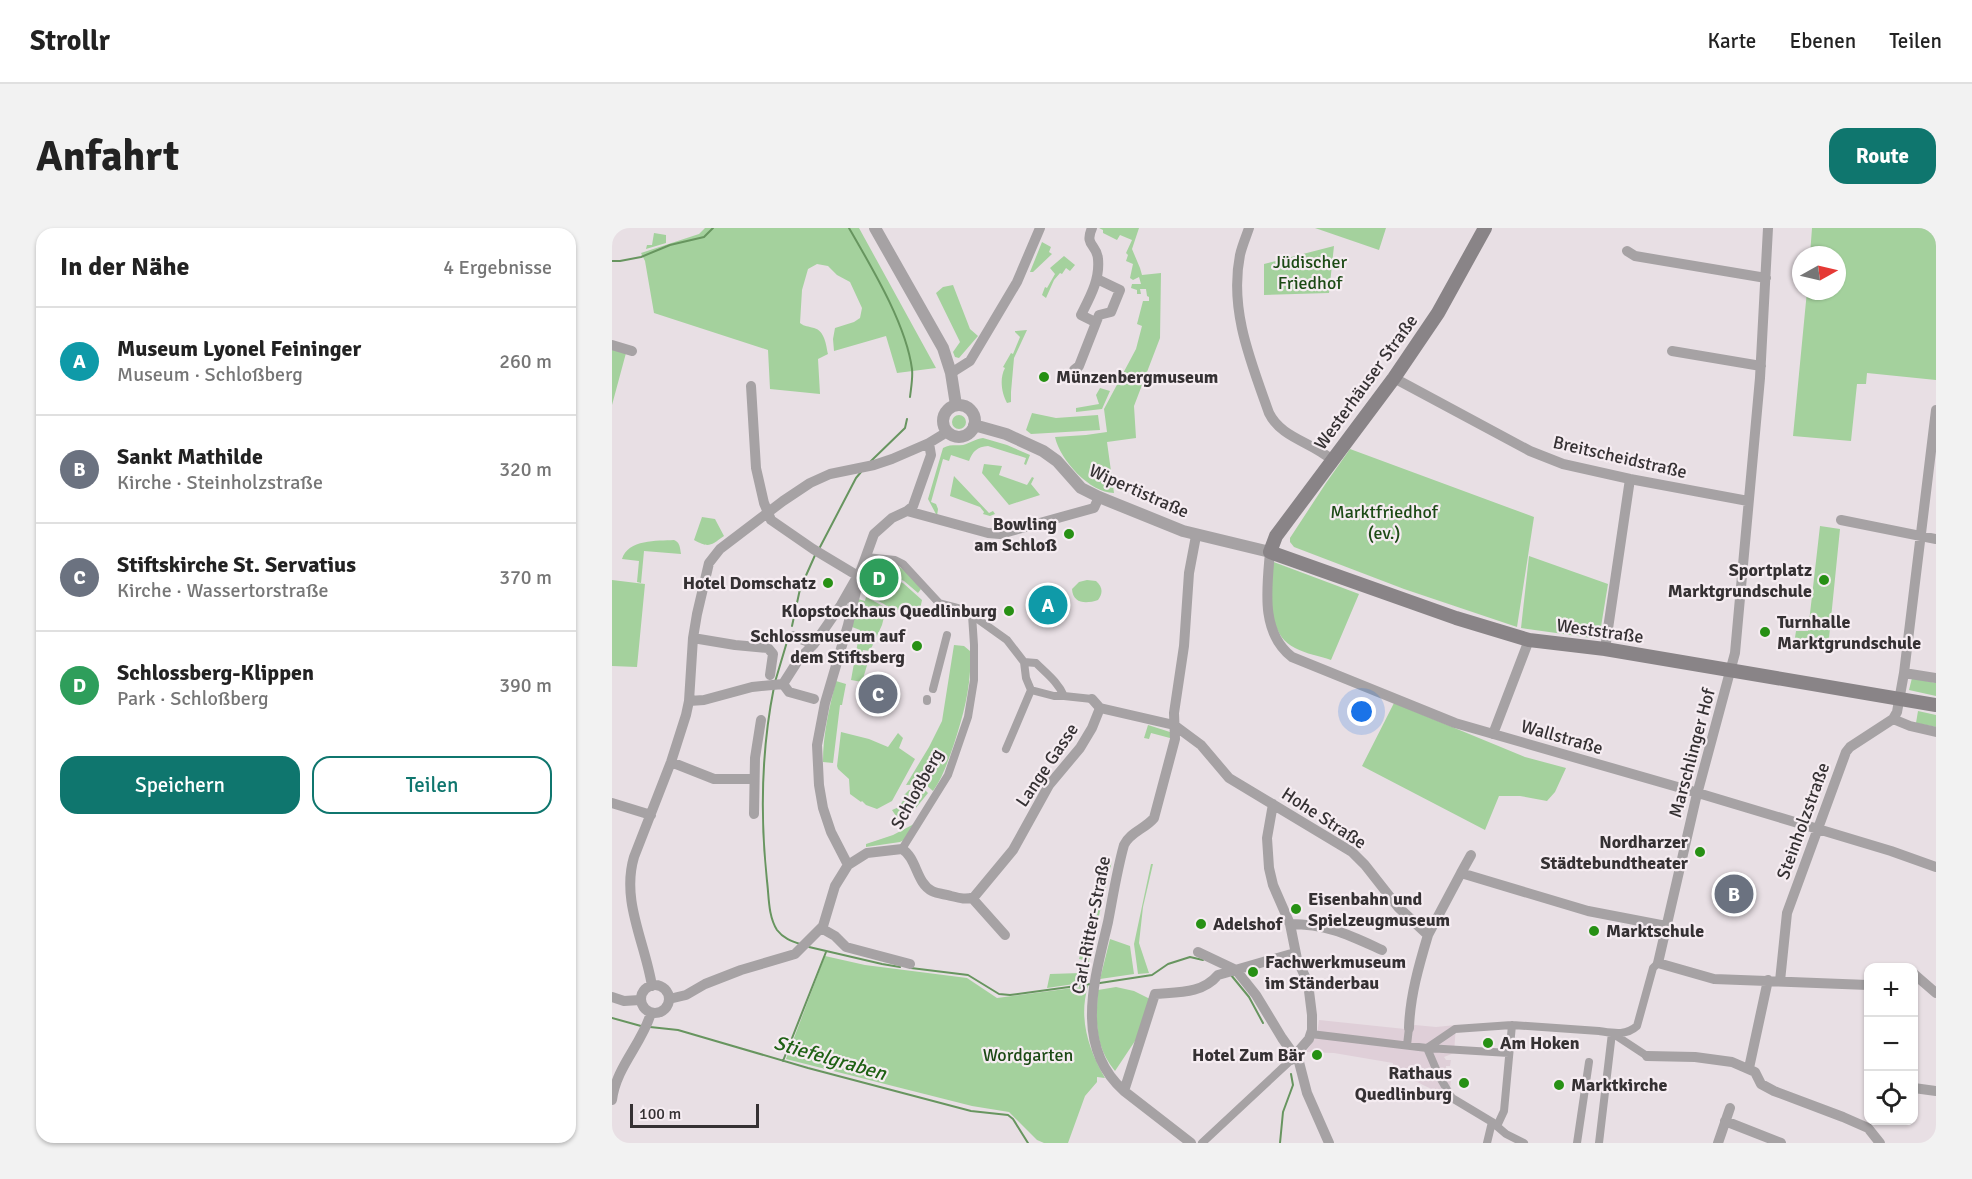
<!DOCTYPE html>
<html lang="de">
<meta charset="utf-8">
<style>
:root{--surface:#fff;--page:#f2f2f2;--text:#222;--muted:#767676;--line:#e0e0e0;--accent:#0f766e}
body{margin:0;font-family:Signika,sans-serif;background:var(--page);color:var(--text)}
.controls{position:absolute;right:18px;bottom:18px;display:grid;overflow:hidden;border-radius:12px;box-shadow:0 2px 4px #0004}
.controls button{width:54px;height:54px;display:grid;place-items:center;padding:0;border:0;border-bottom:2px solid var(--line);background:var(--surface);color:var(--text);font:30px sans-serif}
.compass{position:absolute;left:1180px;top:18px;width:54px;height:54px;border-radius:50%;background:var(--surface);box-shadow:0 2px 4px #0004;rotate:82deg}
.scale{position:absolute;left:18px;bottom:15px;width:129px;box-sizing:border-box;padding-left:6px;border:3px solid #353133;border-top:0;font-size:16px;line-height:21px;white-space:nowrap;color:#353133;-webkit-text-stroke:4px #f5ecf1;paint-order:stroke}
.you{position:absolute;left:750px;top:484px;width:21px;height:21px;margin:-15px;border:4px solid #fff;border-radius:50%;background:#1a73e8;box-shadow:0 0 0 9px #1a73e833}
.badge{display:grid;place-items:center;width:39px;height:39px;border-radius:50%;background:var(--accent);color:#fff;font-size:20px;font-weight:700}
.pin{position:absolute;translate:-50% -50%;border:3px solid #fff;box-shadow:0 2px 6px #0006}
.list{margin:0;padding:0;list-style:none}
h2{display:flex;justify-content:space-between;align-items:center;height:78px;margin:0;padding:0 24px;font-size:26px}
h2 small{font-size:20px;font-weight:400;color:var(--muted)}
.list li{display:grid;grid-template-columns:39px 1fr auto;gap:18px;align-items:center;box-sizing:border-box;height:108px;padding:0 24px;border-top:2px solid var(--line)}
.list b{display:block;font-size:22px;white-space:nowrap}
.list p{margin:0;font-size:20px;white-space:nowrap;color:var(--muted)}
.list em{font-size:20px;font-style:normal;color:var(--muted)}
.actions{display:flex;gap:12px;padding:18px 24px}
.actions a{flex:1;padding:14px 0;border:2px solid var(--accent);border-radius:18px;text-align:center;font-size:21px;color:var(--accent)}
.actions .main{background:var(--accent);color:#fff}
.icon{flex:none;width:33px;height:33px;fill:none;stroke:currentColor;stroke-width:2;stroke-linecap:round;stroke-linejoin:round}
.map{position:relative;flex:none;width:1324px;height:915px;overflow:hidden;border-radius:18px}
header{display:flex;align-items:center;gap:36px;box-sizing:border-box;height:84px;padding:0 30px;background:var(--surface);border-bottom:2px solid var(--line)}
header strong{font-size:28px}
nav{display:flex;gap:33px;margin-inline-start:auto;font-size:21px}
.intro{display:flex;align-items:center;justify-content:space-between;box-sizing:border-box;height:144px;padding:0 36px}
h1{margin:0;font-size:42px}
.button{padding:15px 27px;border-radius:18px;background:var(--accent);color:#fff;font-size:21px;font-weight:700}
main{display:flex;gap:36px;padding:0 36px}
aside{flex:1;background:var(--surface);border-radius:18px;box-shadow:0 2px 4px #0004}
.map>svg:first-child{display:block}
.built{fill:#dfcfd8}
.green{fill:#a4d19d}
.lines{fill:none;stroke-linecap:round;stroke-linejoin:round}
.stream{stroke:#67955f;stroke-width:2}
.pedestrian{stroke:#a6a2a4;stroke-width:8}
.minor{stroke:#a6a2a4;stroke-width:10}
.tertiary{stroke:#a6a2a4;stroke-width:12}
.secondary{stroke:#898487;stroke-width:14}
.poi-dot{fill:#279014;stroke:#f5ecf1;stroke-width:2}
.labels{text-anchor:middle;dominant-baseline:central;stroke-width:4.5;stroke-linejoin:round;paint-order:stroke}
.park-label{font-size:18px;fill:#1c4a15;stroke:#f5ecf1}
.poi-label{font-size:18px;font-weight:bold;fill:#353133;stroke:#f5ecf1;text-anchor:start}
.street-label{font-size:18px;fill:#353133;stroke:#f5ecf1}
.water-label{font-size:20px;font-style:italic;fill:#1e6114;stroke:#f5ecf1}
</style>
<header>
<strong>Strollr</strong>
<nav><a>Karte</a><a>Ebenen</a><a>Teilen</a></nav>
</header>
<div class="intro"><h1>Anfahrt</h1><a class="button">Route</a></div>
<main>
<aside>
<h2>In der Nähe<small>4 Ergebnisse</small></h2>
<ul class="list">
<li><span class="badge" style="background:#0f9aa8">A</span><div><b>Museum Lyonel Feininger</b><p>Museum · Schloßberg</p></div><em>260 m</em></li>
<li><span class="badge" style="background:#6b7280">B</span><div><b>Sankt Mathilde</b><p>Kirche · Steinholzstraße</p></div><em>320 m</em></li>
<li><span class="badge" style="background:#6b7280">C</span><div><b>Stiftskirche St. Servatius</b><p>Kirche · Wassertorstraße</p></div><em>370 m</em></li>
<li><span class="badge" style="background:#2e9e5b">D</span><div><b>Schlossberg-Klippen</b><p>Park · Schloßberg</p></div><em>390 m</em></li>
</ul>
<div class="actions"><a class="main">Speichern</a><a>Teilen</a></div>
</aside>
<div class="map">
<svg width="1324" height="915" viewBox="0 0 1324 915">
<rect width="100%" height="100%" fill="#e8dfe4"/>
<path class="built" d="M707,792L793,801L803,797L824,799L844,797L842,825L832,829L834,832H839L838,838H834L833,850L839,851L838,861H834L828,865L811,857L780,841L781,835L722,825L694,824L705,807Z"/>
<path class="green" d="M93,0H247L324,140L285,145L274,108L222,123L221,111L223,100L242,94L248,90L250,80L238,54L225,47L216,38L205,36L196,41L190,62L188,95C193,99 196,98 202,100C213,103 214,117 216,126L206,131L208,166L158,161L156,122L42,85L33,33L29,25L87,6Z
M487,0H527L520,21L528,40L530,47L549,45L548,110L522,178L524,210L495,214L502,265C478,265 448,232 443,209L474,207L495,204L492,181L524,121L530,98L525,96L531,73H537V69L535,68L534,61H528L529,66H525V62L519,60L520,56H529L527,49L521,52L518,50L521,36L514,33L516,27L514,25L520,12L508,7L505,12L491,5V2Z
M703,0H774L767,22Z
M1200,0H1324V152L1255,145L1254,156H1245L1239,213L1181,208L1195,63H1225V27H1198Z
M42,5L54,7V15L34,21L35,17H40Z
M430,14L439,19L437,24L440,26L421,44H418Z
M722,18L717,65L652,67V36Z
M452,28L463,37L458,43L454,40L450,46L448,45L442,52L434,70L430,67L433,59L435,60L443,46L438,40Z
M341,57L358,101L366,108L347,130L343,129L341,124L348,114L324,65L331,59Z
M415,102L402,130L399,164V174L395,175C390,166 387,151 393,140L391,139L399,125L401,126L408,109L403,104V103Z
M0,120L14,125L0,177Z
M488,160L498,163L490,181L464,184V180L487,176L484,167Z
M420,185L444,190L486,187L488,202L419,206L414,202Z
M340 194a7 7 0 1 1 14 0a7 7 0 1 1-14 0Z
M371,210L395,217L418,227L414,237L412,236L414,230L376,218C365,219 361,223 357,233L339,227L337,233L331,231L319,274L324,276L326,281L325,288L316,271L331,220C338,216 344,218 351,217C358,215 363,211 371,210Z
M738,221L922,289L905,399L792,361L682,319L678,314V310L714,255Z
M372,236L390,238L387,247L415,257L420,249L422,250L419,256L428,267L397,277L370,245Z
M342,248L377,285L381,283L383,286L378,288L371,286L372,284L368,279L338,268Z
M90,289L103,291L112,308C98,318 97,320 82,312Z
M1208,298L1228,301L1216,420L1182,416L1184,403H1196Z
M62,312C68,314 68,320 69,326L32,323L29,355L25,354L27,333L10,331C16,311 45,313 62,312Z
M917,328L996,356L987,411L909,400Z
M659,333L747,366L719,432C708,428 694,426 683,420C653,405 660,362 659,333Z
M275,334C291,337 299,349 309,361L306,365L292,353L284,349L275,358L253,363C251,345 257,338 275,334Z
M0,352L33,356L25,439L0,438Z
M283,352L291,355L310,372L307,386L277,380L272,376L253,366V364L277,359Z
M475,352L484,353C491,359 491,365 486,372C474,376 461,376 460,361L467,354Z
M254,369L271,378L272,389L270,397L258,423L251,422L248,432L256,434L250,454L239,452L248,402L240,399L246,371L253,373Z
M342,417L352,418L358,423C360,456 352,485 342,516C336,533 331,549 321,563L313,556L294,557L317,519L330,493Z
M1300,450L1324,455V468L1297,462Z
M224,453L234,456L230,477H228L221,535L211,534C211,506 217,481 224,453Z
M782,475L913,529L954,540L943,564L935,573L908,568H887L873,602L750,538Z
M1306,483L1324,487V499L1304,495Z
M536,497L558,504V510L539,505L537,511L532,510Z
M229,504L257,511L276,519L286,505L291,510L287,520L303,531L280,573L265,581L254,577L250,573L249,574L238,566L237,551L226,541L225,538Z
M312,561L316,565L299,586L288,594L280,582L287,579L292,571L290,569L297,562Z
M302,596L292,612L288,614L254,619V616L281,607Z
M497,632L500,633L484,700L476,698Z
M539,636H541L531,679L527,715L537,745L526,746L522,716Z
M474,705L482,708L477,733L476,754L435,760L438,746L469,745L472,732L467,731Z
M498,711L518,718L522,746L488,751Z
M213,728L253,737L355,750L385,770L476,758C466,791 477,822 493,850L485,849V854L473,868L456,915H432L425,912L397,884L360,878L174,831Z
M504,759L522,763L538,771L525,810L503,843C482,817 484,793 486,762Z"/>
<g class="lines">
<path class="stream" d="M237,0C260,40 294,96 300,141C301,150 299,160 298,169
M0,33H8L29,29L58,17L92,9L101,0
M259,233L293,200L295,191
M207,321L244,250L249,244
M180,398L188,361L204,325
M163,454L177,407
M162,459C149,524 148,587 155,653C157,668 156,688 165,702C171,710 179,713 188,716
M197,719L270,736L288,739
M299,740L356,747L387,766L398,767L479,756
M619,747L637,769L651,795
M488,755L540,747L556,736L578,729L591,732
M0,790L29,798
M38,799L66,802L196,840L359,883L396,887L401,891L416,915
M171,833L214,724
M668,915L671,884L681,857L679,846"/>
<path class="pedestrian" d="M254,329L283,332L291,336L327,375L350,381L360,387L395,412L412,434L424,435C435,446 446,454 452,468L480,471
M412,434L414,450L419,462L442,468H452
M321,461L335,407
M315,473V471
M394,521L419,462
M290,621L336,547L356,489L362,452V417L360,387
M699,806L815,820L897,825
M795,817L797,800
M815,820L843,801L900,797L987,803C1001,805 1014,808 1025,798L1041,740L1046,735
M815,820L827,848L840,870L880,894L894,906L912,915
M885,898L892,883L900,797
M590,915L679,832
M875,915L880,894
M965,915L977,834
M987,915L1000,805L1035,828"/>
<path class="minor" d="M480,0C472,18 485,16 486,31C488,52 478,69 469,87L483,94
M637,0C634,9 630,18 628,27C617,82 639,134 657,185C669,210 700,214 720,232
M1156,0L1148,150L1123,425L1084,570L1046,735L1102,751L1256,757
M1015,23L1023,28L1154,50
M0,117L20,123
M1060,123L1149,138
M462,142L467,138L487,87L499,84L508,62L485,51
M339,145L358,133L405,54L428,0
M782,150L918,223L951,236L1018,251L1136,273
M139,158L144,240L152,275L159,292L201,321L246,348
M295,283L376,305L388,306L482,280L487,269
M1229,292L1324,311
M658,324C655,360 648,404 680,429L843,495L1076,562L1279,623L1324,639
M181,408L202,416
M81,410L123,417L156,420L161,426L158,447
M993,421L1018,251
M1292,445L1324,450
M171,456L187,431L202,416L229,377L249,342L262,306L280,290L295,283L301,278L319,227L317,215
M171,456L177,464L202,471
M480,471L488,480
M77,473L92,472L140,459L171,456
M488,480L562,497
M1281,491L1298,498L1324,504
M562,497L589,517L617,550L740,624L753,637L786,679L816,707C807,737 798,768 797,800
M881,506L917,412
M59,534L102,551H142
M0,575L39,587
M661,576L655,610L657,640L661,657L678,696L685,731L696,755L700,787V802L697,811L679,832
M142,586L143,530L149,492
M236,637L219,604L211,580L207,557L205,517L213,475L236,397L249,342
M849,645L859,627
M360,670L393,707
M678,696C716,696 737,707 770,722
M209,700L223,708L234,719L298,736
M816,707L849,645L976,683L1054,698
M586,724L624,742L644,767L670,810L687,834L695,865L717,915
M1302,746L1324,765
M1168,753L1175,685L1234,524L1238,519L1281,491L1285,484L1292,445L1324,182
M29 771a14 14 0 1 1 28 0a14 14 0 1 1-28 0Z
M40,758C33,714 9,673 22,629L59,534L74,487L77,473L81,410L85,386L97,335L108,321L171,273L198,255L218,246L262,237L280,231L317,215L335,204
M0,769L12,773L28,772
M57,771L74,767L93,756L129,742L183,726L211,698L223,658L236,637L255,625L290,621C305,630 304,655 320,663C326,666 333,666 339,668C347,670 354,672 362,669L401,622L437,557L468,520L480,500L488,480
M1035,828L1083,829L1120,834L1143,844L1149,856L1162,863L1231,889L1256,900L1268,915
M1137,840L1156,752
M1302,860L1324,863
M512,863L543,766C566,764 590,766 606,747L683,725
M0,872C4,839 30,816 39,785
M1113,893L1169,915
M579,915L512,863C461,818 483,750 496,694C501,668 505,642 512,617C518,604 533,601 542,590L563,511L562,485L572,418L577,345L584,308
M1106,915L1118,880"/>
<path class="tertiary" d="M263,0L331,120L339,145L344,177
M331 193a16 16 0 1 1 32 0a16 16 0 1 1-32 0Z
M362,197L394,206L431,223L445,233L469,260L487,269L571,303L658,324"/>
<path class="secondary" d="M873,0L826,85L782,150L664,308L658,324L844,390L917,412L993,421L1324,477"/>
</g>
<g class="poi-dot">
<circle cx="432" cy="149" r="6"/>
<circle cx="457" cy="306" r="6"/>
<circle cx="1212" cy="352" r="6"/>
<circle cx="216" cy="355" r="6"/>
<circle cx="397" cy="383" r="6"/>
<circle cx="1153" cy="404" r="6"/>
<circle cx="305" cy="418" r="6"/>
<circle cx="1088" cy="624" r="6"/>
<circle cx="684" cy="681" r="6"/>
<circle cx="589" cy="696" r="6"/>
<circle cx="982" cy="703" r="6"/>
<circle cx="641" cy="744" r="6"/>
<circle cx="876" cy="815" r="6"/>
<circle cx="705" cy="827" r="6"/>
<circle cx="852" cy="855" r="6"/>
<circle cx="947" cy="857" r="6"/>
</g>
<g class="labels">
<g class="park-label">
<text x="698" y="34">Jüdischer<tspan x="698" dy="21">Friedhof</tspan></text>
<text x="772" y="284">Marktfriedhof<tspan x="772" dy="21">(ev.)</tspan></text>
<text x="416" y="827">Wordgarten</text>
</g>
<g class="poi-label">
<text x="444" y="149">Münzenbergmuseum</text>
<text x="445" y="296" text-anchor="end">Bowling<tspan x="445" dy="21">am Schloß</tspan></text>
<text x="1200" y="342" text-anchor="end">Sportplatz<tspan x="1200" dy="21">Marktgrundschule</tspan></text>
<text x="204" y="355" text-anchor="end">Hotel Domschatz</text>
<text x="385" y="383" text-anchor="end">Klopstockhaus Quedlinburg</text>
<text x="1165" y="394">Turnhalle<tspan x="1165" dy="21">Marktgrundschule</tspan></text>
<text x="293" y="408" text-anchor="end">Schlossmuseum auf<tspan x="293" dy="21">dem Stiftsberg</tspan></text>
<text x="1076" y="614" text-anchor="end">Nordharzer<tspan x="1076" dy="21">Städtebundtheater</tspan></text>
<text x="696" y="671">Eisenbahn und<tspan x="696" dy="21">Spielzeugmuseum</tspan></text>
<text x="601" y="696">Adelshof</text>
<text x="994" y="703">Marktschule</text>
<text x="653" y="734">Fachwerkmuseum<tspan x="653" dy="21">im Ständerbau</tspan></text>
<text x="888" y="815">Am Hoken</text>
<text x="693" y="827" text-anchor="end">Hotel Zum Bär</text>
<text x="840" y="845" text-anchor="end">Rathaus<tspan x="840" dy="21">Quedlinburg</tspan></text>
<text x="959" y="857">Marktkirche</text>
</g>
<g class="street-label">
<text transform="translate(754 154) rotate(-54)">Westerhäuser Straße</text>
<text transform="translate(1008 229) rotate(13)">Breitscheidstraße</text>
<text transform="translate(527 263) rotate(24)">Wipertistraße</text>
<text transform="translate(988 403) rotate(8)">Weststraße</text>
<text transform="translate(950 509) rotate(16)">Wallstraße</text>
<text transform="translate(1080 525) rotate(-75)">Marschlinger Hof</text>
<text transform="translate(435 537) rotate(-56)">Lange Gasse</text>
<text transform="translate(305 561) rotate(-61)">Schloßberg</text>
<text transform="translate(712 590) rotate(33)">Hohe Straße</text>
<text transform="translate(1191 593) rotate(-70)">Steinholzstraße</text>
<text transform="translate(479 697) rotate(-79)">Carl-Ritter-Straße</text>
</g>
<g class="water-label">
<text transform="translate(218 830) rotate(16)">Stiefelgraben</text>
</g>
</g>
</svg>
<div class="controls">
<button>+</button>
<button>−</button>
<button><svg class="icon" aria-label="locate" viewBox="0 0 24 24"><circle cx="12" cy="12" r="6"/><path d="M12 2v4M12 18v4M2 12h4M18 12h4"/></svg></button>
</div>
<svg class="compass" viewBox="-18 -18 36 36"><path d="M0-13l5 13h-10z" fill="#e53935"/><path d="M0 13l5-13h-10z" fill="#767676"/></svg>
<div class="scale">100 m</div>
<div class="you"></div>
<div class="pin badge" style="left:436px;top:377px;background:#0f9aa8">A</div>
<div class="pin badge" style="left:1122px;top:666px;background:#6b7280">B</div>
<div class="pin badge" style="left:266px;top:466px;background:#6b7280">C</div>
<div class="pin badge" style="left:267px;top:350px;background:#2e9e5b">D</div>
</div>
</main>
